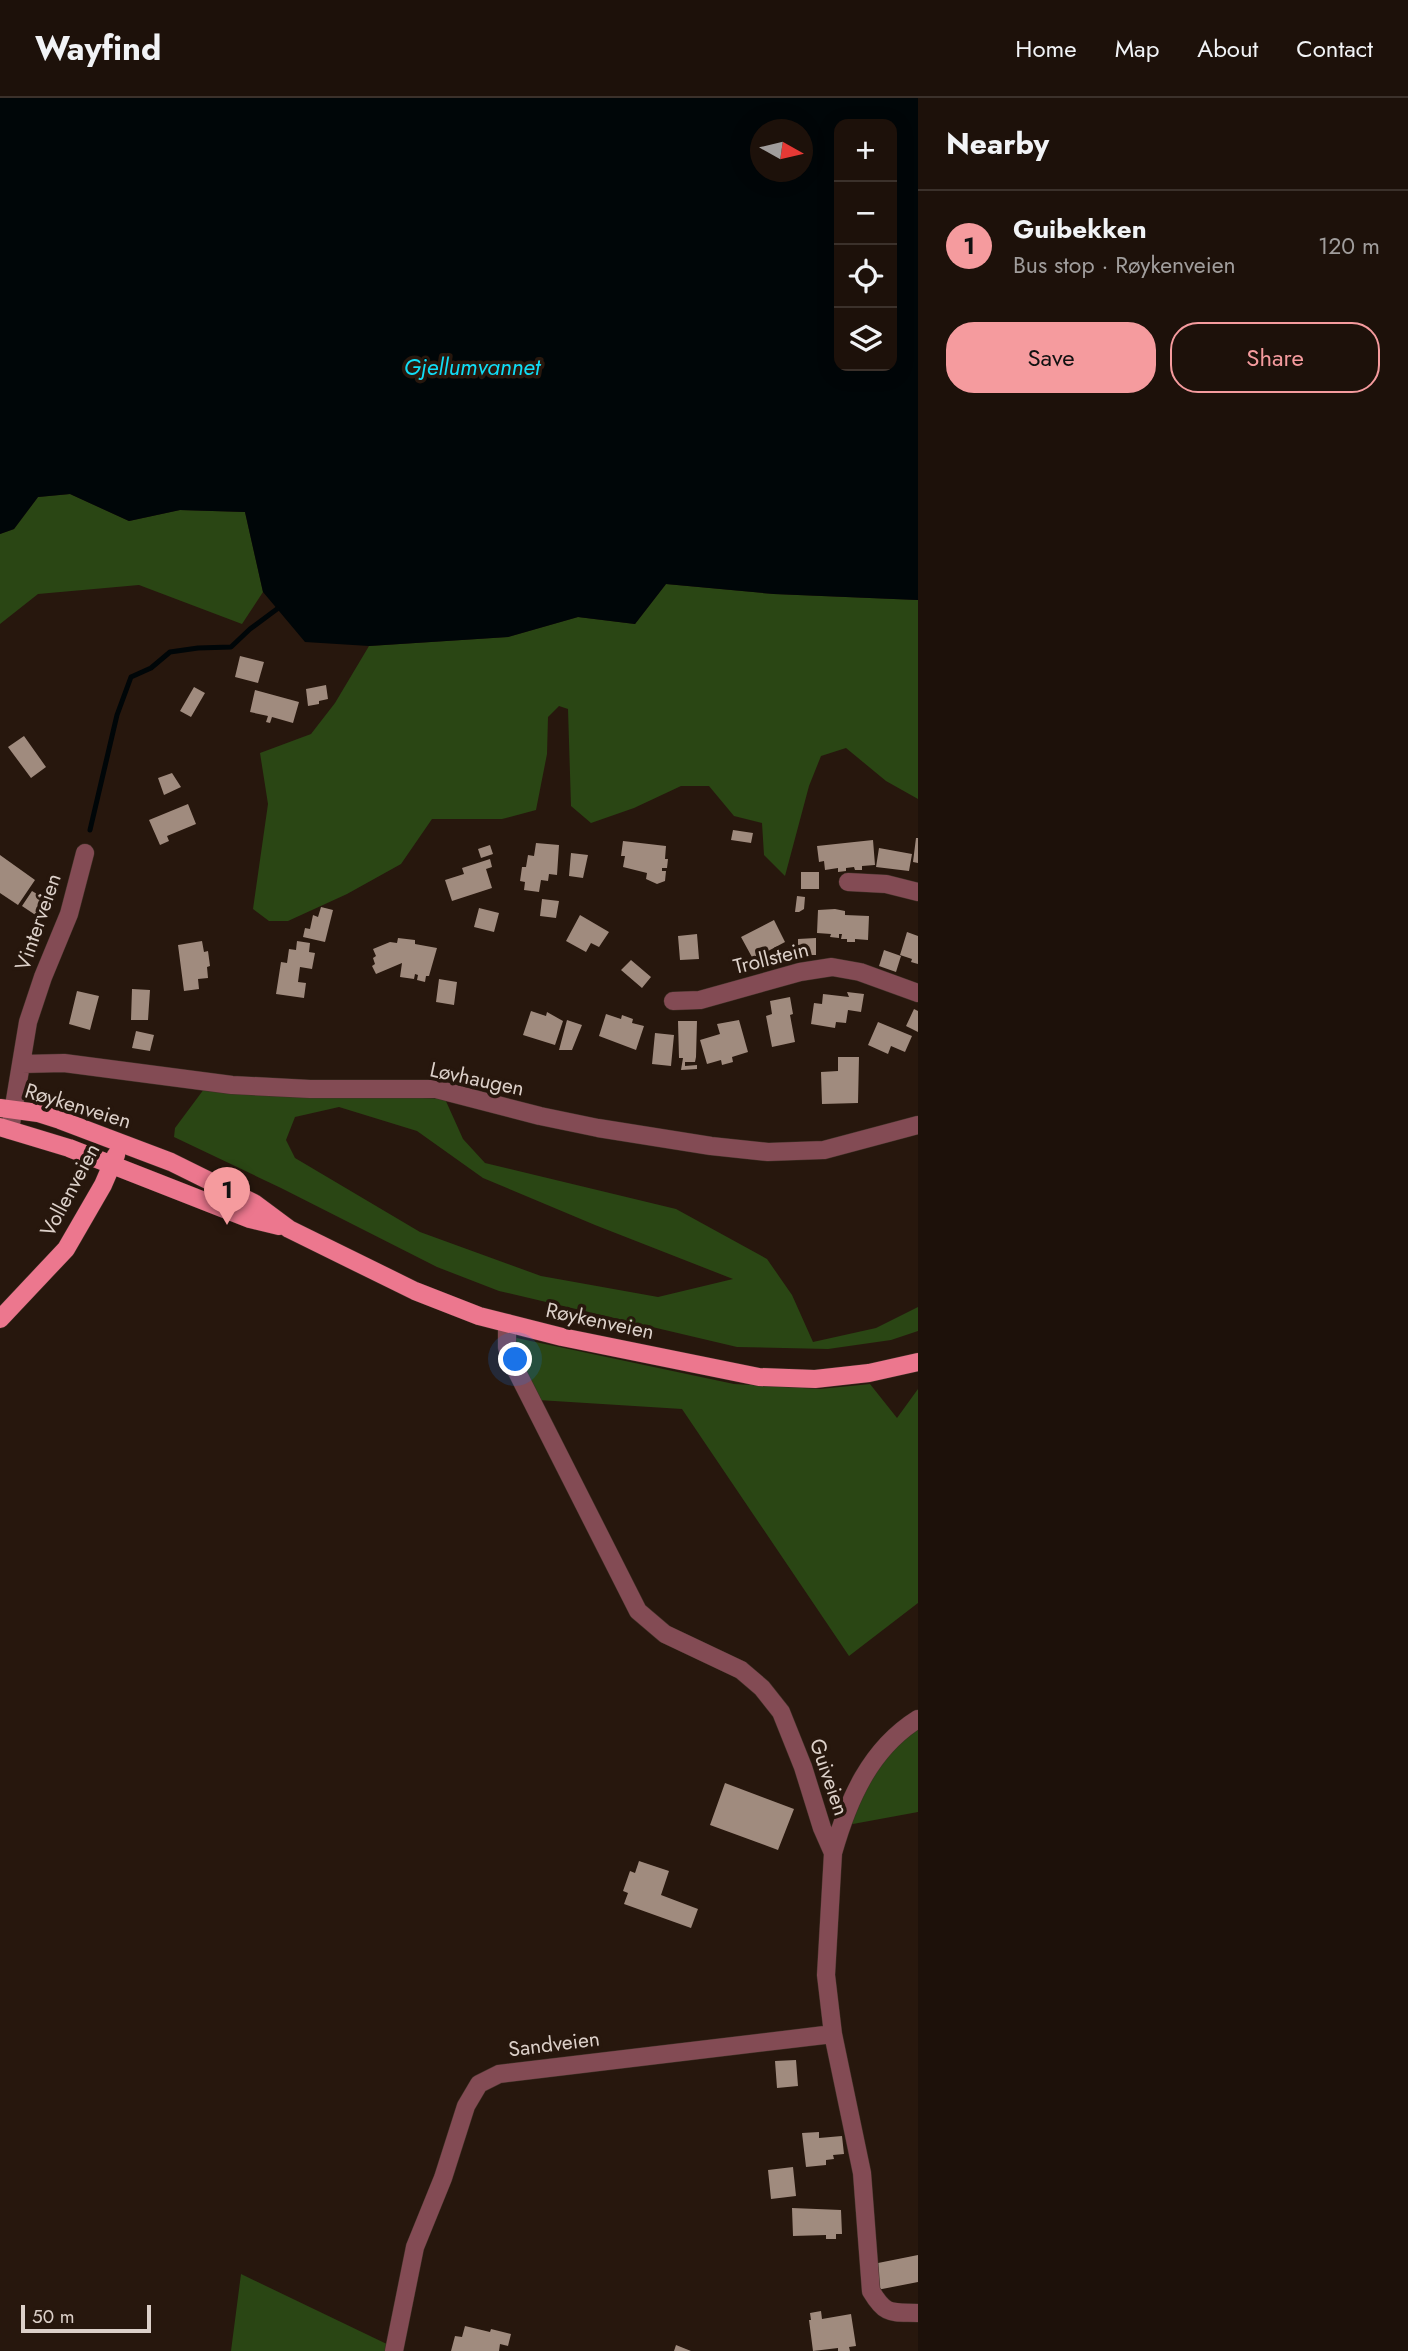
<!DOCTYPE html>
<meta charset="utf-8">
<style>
:root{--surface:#1d110a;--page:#251a13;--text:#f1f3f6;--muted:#a09d9c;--line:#3b312b;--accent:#f59b9e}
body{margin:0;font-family:Jost,sans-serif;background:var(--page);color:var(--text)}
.controls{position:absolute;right:21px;top:21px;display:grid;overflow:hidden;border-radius:14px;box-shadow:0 4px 18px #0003}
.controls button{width:63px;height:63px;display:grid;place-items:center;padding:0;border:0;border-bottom:2px solid var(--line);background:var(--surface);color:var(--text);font:35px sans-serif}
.compass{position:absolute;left:750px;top:21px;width:63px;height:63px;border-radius:50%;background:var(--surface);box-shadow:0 4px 18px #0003;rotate:98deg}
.scale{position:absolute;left:21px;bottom:18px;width:130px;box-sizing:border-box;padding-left:7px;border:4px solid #dcd0c9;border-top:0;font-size:19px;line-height:24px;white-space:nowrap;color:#dcd0c9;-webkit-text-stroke:5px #27170d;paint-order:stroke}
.you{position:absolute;left:516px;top:1262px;width:24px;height:24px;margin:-18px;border:5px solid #fff;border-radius:50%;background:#1a73e8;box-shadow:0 0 0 10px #1a73e833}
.badge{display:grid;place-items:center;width:46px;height:46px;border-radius:50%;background:var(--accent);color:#111;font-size:23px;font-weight:700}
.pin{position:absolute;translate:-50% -58px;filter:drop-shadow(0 2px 4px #0008)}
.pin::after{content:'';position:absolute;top:37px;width:24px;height:21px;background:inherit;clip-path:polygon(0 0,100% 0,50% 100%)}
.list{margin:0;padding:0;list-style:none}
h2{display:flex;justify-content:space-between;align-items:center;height:91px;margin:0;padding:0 28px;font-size:30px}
h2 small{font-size:23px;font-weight:400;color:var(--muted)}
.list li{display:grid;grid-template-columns:46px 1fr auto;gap:21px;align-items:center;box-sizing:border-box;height:112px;padding:0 28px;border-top:2px solid var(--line)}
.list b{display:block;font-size:26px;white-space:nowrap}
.list p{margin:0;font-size:23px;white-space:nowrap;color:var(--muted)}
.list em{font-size:23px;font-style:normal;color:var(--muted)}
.actions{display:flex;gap:14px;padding:21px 28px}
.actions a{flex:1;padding:16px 0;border:2px solid var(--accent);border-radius:28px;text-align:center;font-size:24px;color:var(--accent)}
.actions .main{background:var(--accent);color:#111}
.icon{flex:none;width:38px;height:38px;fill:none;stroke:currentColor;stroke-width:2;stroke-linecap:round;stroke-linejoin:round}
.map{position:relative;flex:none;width:918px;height:2253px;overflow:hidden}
header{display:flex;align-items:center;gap:42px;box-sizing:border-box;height:98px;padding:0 35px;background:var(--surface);border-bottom:2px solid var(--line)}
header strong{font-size:33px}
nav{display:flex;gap:38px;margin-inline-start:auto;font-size:24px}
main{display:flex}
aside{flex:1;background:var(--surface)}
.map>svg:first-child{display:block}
.green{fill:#2a4614;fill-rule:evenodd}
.water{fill:#000608;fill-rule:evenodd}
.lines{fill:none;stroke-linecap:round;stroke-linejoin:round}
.stream{stroke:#000608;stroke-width:5}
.building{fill:#a08b7e}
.minor-casing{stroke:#403127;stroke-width:19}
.major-casing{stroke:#403127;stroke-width:19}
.minor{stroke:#834b54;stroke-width:18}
.major{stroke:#ec778e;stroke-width:18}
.labels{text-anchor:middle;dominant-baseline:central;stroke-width:7;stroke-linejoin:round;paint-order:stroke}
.street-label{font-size:21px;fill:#dcd0c9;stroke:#27170d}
.water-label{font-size:23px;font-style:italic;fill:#10ddf6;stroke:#27170d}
</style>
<header>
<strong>Wayfind</strong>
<nav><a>Home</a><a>Map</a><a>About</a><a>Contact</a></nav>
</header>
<main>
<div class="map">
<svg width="918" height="2253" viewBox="0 0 918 2253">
<rect width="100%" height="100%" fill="#27170d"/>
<path class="green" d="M70,396L129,423L180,412L245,414L263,494L242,526L139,487L38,496L0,526V436L14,431L38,399Z
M666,486L774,496L918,502V701L886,683L846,650L821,658L809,688L785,778L764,757L762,725L734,718L709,688H681L634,710L591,725L571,708L568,611L559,608L548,619L547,656L536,712L502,721H432L401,766L347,796L288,823H269L253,811L268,706L260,655L311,636L335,605L369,548L508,539L578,519L635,526Z
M207,987L312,995L445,1001L463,1041L485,1065L676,1111L767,1161L792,1197L813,1244L876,1230L918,1209V1233L891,1242L828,1251L737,1249L499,1193L437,1169L281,1090L174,1039L175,1030ZM339,1009L417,1033L483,1080L595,1127L733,1181L658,1199L541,1178L420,1134L295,1060L286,1042L295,1019Z
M512,1239L734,1286L820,1291L870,1286L897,1320L918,1291V1505L849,1558L682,1311L538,1302Z
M918,1622V1714L842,1728L888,1645Z
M241,2176L393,2249L392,2253H231Z"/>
<path class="water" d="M0,0H918V502L774,496L666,486L635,526L578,519L508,539L369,548L305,544L263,494L245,414L180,412L129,423L70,396L38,399L14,431L0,436ZM839,26H892V268H839ZM760,32H802V74H760Z"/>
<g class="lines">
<path class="stream" d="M90,732L117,617L131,579L151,570L170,554L198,550L231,549L250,531L277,511"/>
</g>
<path class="building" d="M240,558L264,564L258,585L235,579Z
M326,587L328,601L319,603V606L308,608L306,591Z
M194,589L205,595L191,619L180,613Z
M255,592L299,604L293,625L272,619L270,625L266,624L268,618L250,614Z
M24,638L46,669L31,680L8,649Z
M172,675L181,689L164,697L158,680Z
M188,706L196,726L167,738L169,743L160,747L149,722Z
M733,732L753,735L751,745L731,742Z
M916,740H918V765L913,764Z
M873,742L875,767L862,768V772H855L854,769L846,770V773L838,774V770L825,772L824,763L819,764L817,748Z
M623,743L666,748L665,761H668L667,770H662V773H666L665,783L657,786L646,781L647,775L623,769L625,758H621Z
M536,745L559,747L557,777L549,776L548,783L541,782L539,794L524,792L525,784L520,783L522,769H526L528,757L534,758Z
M490,747L493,756L481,760L478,751Z
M879,750L912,756L909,773L876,769Z
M571,755L588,757L583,780L569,778Z
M0,757L35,782L18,807L0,795Z
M490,761L492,769L486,771L492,790L452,803L445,782L464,776L462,770Z
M801,774H819V791H801Z
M32,793L47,802L37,818L22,808Z
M797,798L805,799L804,811L799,814H795Z
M542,801L559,803L556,820L540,818Z
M321,809L333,812L325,844L303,839L305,830L310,831L313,817L318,819Z
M479,810L499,815L494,834L474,829Z
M835,811L845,813V817L869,818L868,842L855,841V844H847V841H841L842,836H839V840L830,839L831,836L817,835L818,812Z
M580,817L609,834L599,849L591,845L586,854L566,843Z
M774,822L785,844L753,861L741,839Z
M907,834L918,838V866L911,864L912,861L900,857Z
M697,836L699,861L680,862L678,838Z
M398,840L415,842V846L437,850L429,878H426L425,884L417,882L418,877L415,876L414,881L400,879L402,865L376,876L372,868L375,866L373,860L376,858L373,851L390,844L397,845Z
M816,840V857H798V841Z
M202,843L204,854L208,853L210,868L207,869L208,880L198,881L199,891L184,893L178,847Z
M297,843L310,845L309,854L315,855L312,871L300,869L298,884L306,885L304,900L276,896L281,864L287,865L289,851L296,852Z
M884,852L901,858L896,874L879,868Z
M631,862L651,879L642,890L621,872Z
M439,881L457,884L454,907L436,904Z
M132,891L150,892L148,922H131Z
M77,893L99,898L90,932L69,926Z
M847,894L864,896L861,914L848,912L846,925L836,924L835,930L811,926L814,905L822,906L823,896L849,899Z
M790,899L793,916L790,917L795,944L772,949L766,918L772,916L770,903Z
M914,911L918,913V934L906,928Z
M531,913L546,918L547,914L563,923L555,947L523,937Z
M606,916L621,921L622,917L633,921L632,925L644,928L636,952L599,938Z
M567,922L582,927L572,952H559Z
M739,922L748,954L732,959L733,964L722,967L721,962L707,966L700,942L720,936L717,926Z
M678,923H697L696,959L695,964H685V968L697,967V971L681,972L683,960H679Z
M878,924L912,938L905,954L891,948L888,956L868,947Z
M136,933L154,937L150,953L132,950Z
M655,935L674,937L671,968L652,966Z
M838,959H859L858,1005L822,1006L821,974L838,973Z
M725,1685L794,1711L778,1752L710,1727Z
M639,1763L669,1773L661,1797L698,1811L691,1830L624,1806L628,1795L623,1793L630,1773L635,1775Z
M796,1962L798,1988L777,1990L775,1963Z
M819,2034V2040L842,2038L844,2056L833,2057L834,2061L826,2062V2067L806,2069L802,2035Z
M793,2069L796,2098L771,2101L768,2072Z
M792,2110L841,2112L842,2136H836V2141H826V2137L793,2138Z
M918,2157V2184L877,2192L873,2166Z
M821,2213L822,2221L851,2216L856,2248L849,2249L850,2253H838V2250L813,2253L809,2222H811L810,2215Z
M465,2228L490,2234L491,2231L511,2236L508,2248L500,2246L499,2253H451L455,2238L462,2239Z
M676,2247L691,2253H674Z"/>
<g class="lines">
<g class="minor-casing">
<path id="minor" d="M848,784L886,786L918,794
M673,903L700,902L800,874L832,869L860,874L918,895
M22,966L64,965L232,987L310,991H436L540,1018L598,1030L711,1048L768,1054L824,1052L918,1027
M10,1032L28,924L43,879L69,816L85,755
M507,1225V1249L511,1262L638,1513L665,1536L741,1572L762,1590L781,1614L803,1669L822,1730L833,1755L826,1877L833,1936L862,2075L871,2193C886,2218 891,2214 918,2215
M833,1755C848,1702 870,1651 918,1621
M394,2253L415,2149L443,2080L466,2008L479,1986L499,1976L833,1936"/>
</g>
<g class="major-casing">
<path id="major" d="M0,1010L38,1015L60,1022L171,1064L254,1105L289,1131L415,1193L479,1218L562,1239L759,1279L815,1281L869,1275L918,1264
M0,1029L69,1050L250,1121L279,1128
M0,1221L66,1151L103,1087L116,1057"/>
</g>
<use href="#minor" class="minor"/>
<use href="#major" class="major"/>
</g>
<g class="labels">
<g class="street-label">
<text transform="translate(38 824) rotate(-71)">Vinterveien</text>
<text transform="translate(771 860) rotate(-14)">Trollstein</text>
<text transform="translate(477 981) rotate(12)">Løvhaugen</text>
<text transform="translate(78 1008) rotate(17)">Røykenveien</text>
<text transform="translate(70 1092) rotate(-62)">Vollenveien</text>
<text transform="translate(600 1223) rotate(12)">Røykenveien</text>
<text transform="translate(829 1679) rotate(71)">Guiveien</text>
<text transform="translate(554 1946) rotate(-7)">Sandveien</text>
</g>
<g class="water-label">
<text x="472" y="269">Gjellumvannet</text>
</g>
</g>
</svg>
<div class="controls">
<button>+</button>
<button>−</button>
<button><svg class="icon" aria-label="locate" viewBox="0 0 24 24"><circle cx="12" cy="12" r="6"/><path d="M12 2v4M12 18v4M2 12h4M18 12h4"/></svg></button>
<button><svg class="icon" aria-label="layers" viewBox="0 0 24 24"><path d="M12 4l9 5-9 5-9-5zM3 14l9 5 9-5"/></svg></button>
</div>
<svg class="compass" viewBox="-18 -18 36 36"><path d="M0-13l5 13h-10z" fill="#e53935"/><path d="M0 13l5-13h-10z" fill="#a09d9c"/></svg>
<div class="scale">50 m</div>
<div class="you"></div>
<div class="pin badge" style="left:227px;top:1127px">1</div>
</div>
<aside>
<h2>Nearby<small></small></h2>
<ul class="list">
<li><span class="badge">1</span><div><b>Guibekken</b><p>Bus stop · Røykenveien</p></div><em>120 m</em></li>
</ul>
<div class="actions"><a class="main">Save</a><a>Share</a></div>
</aside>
</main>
